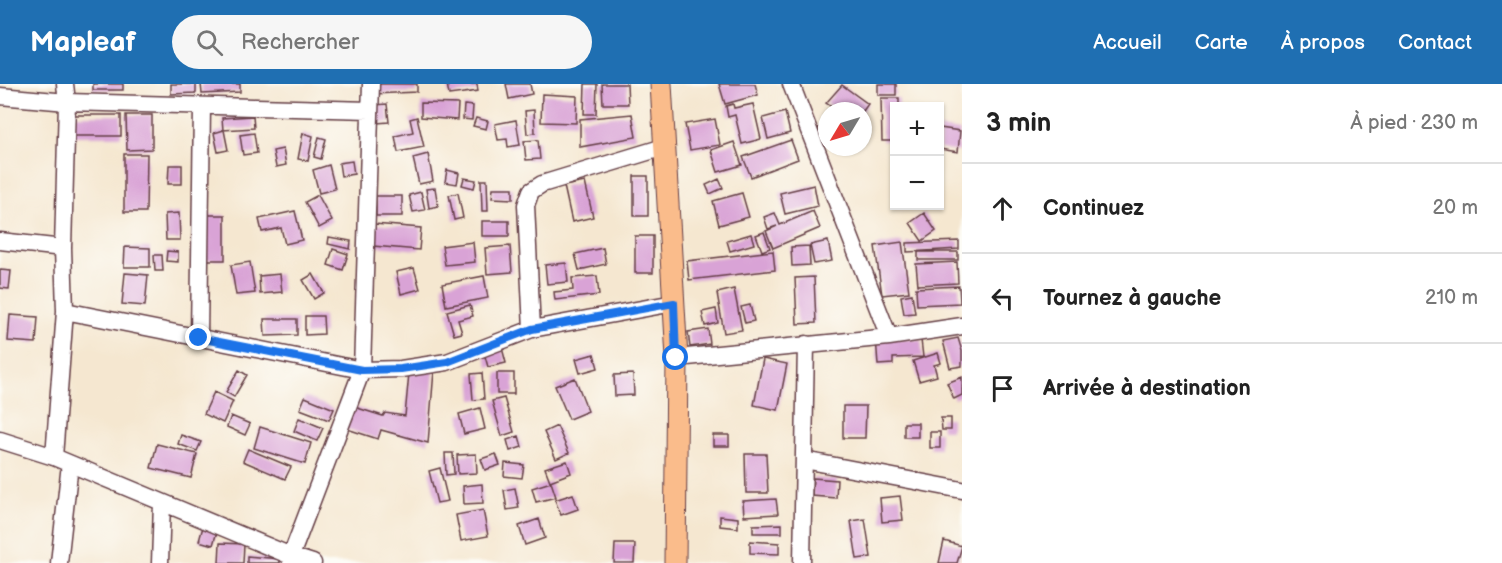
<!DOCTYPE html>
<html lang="fr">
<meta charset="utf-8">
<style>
:root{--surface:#fff;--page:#f6f6f6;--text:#222;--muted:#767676;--line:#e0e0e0;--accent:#1f6fb2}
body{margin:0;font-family:"Balsamiq Sans",sans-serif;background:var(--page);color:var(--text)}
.controls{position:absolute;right:18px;top:18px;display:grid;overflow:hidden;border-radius:0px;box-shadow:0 2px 4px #0004}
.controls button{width:54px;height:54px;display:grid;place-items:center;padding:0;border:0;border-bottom:2px solid var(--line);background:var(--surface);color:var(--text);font:30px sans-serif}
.compass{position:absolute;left:818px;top:18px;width:54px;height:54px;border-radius:50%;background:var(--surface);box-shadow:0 2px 4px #0004;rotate:232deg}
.stop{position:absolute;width:18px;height:18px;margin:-14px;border:4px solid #1a73e8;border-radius:50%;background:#fff}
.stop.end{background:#1a73e8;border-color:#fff;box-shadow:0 2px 6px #0008}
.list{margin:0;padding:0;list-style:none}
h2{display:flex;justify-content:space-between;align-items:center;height:78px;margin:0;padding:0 24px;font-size:26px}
h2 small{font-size:20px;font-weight:400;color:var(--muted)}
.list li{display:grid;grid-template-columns:39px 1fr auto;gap:18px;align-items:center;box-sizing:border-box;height:90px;padding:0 24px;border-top:2px solid var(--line)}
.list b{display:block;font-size:22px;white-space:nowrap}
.list em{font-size:20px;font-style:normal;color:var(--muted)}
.icon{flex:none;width:33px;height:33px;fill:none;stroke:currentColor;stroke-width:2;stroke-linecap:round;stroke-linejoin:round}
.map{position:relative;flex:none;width:962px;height:479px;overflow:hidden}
header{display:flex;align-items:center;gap:36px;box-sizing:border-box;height:84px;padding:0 30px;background:var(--accent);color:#fff}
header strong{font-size:28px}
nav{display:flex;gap:33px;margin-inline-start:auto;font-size:21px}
.search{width:420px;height:54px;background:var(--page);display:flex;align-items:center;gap:15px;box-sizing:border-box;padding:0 21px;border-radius:33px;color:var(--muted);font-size:22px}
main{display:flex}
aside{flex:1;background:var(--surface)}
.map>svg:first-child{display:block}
.building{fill:#d9a3d6}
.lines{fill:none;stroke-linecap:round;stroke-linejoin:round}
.minor-casing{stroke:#643d44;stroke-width:19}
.major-casing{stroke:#643d44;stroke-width:23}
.minor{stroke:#fff;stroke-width:16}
.major{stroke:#fabc8b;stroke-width:21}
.route{stroke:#1a73e8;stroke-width:8}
</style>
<header>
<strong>Mapleaf</strong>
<div class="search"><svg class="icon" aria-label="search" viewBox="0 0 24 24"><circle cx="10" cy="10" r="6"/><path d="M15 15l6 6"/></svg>Rechercher</div>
<nav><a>Accueil</a><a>Carte</a><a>À propos</a><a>Contact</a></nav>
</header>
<main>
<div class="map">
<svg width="962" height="479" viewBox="0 0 962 479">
<rect width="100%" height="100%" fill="#fdfcf7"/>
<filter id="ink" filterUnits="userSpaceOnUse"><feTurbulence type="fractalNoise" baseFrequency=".0167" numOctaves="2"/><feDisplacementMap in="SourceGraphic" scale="12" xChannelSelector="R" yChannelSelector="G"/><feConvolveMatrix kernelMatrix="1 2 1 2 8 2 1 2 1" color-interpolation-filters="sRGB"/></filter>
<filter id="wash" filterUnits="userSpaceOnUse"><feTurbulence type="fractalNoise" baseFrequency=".008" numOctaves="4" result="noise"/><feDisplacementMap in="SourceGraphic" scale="24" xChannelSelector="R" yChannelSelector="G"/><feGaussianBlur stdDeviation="1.35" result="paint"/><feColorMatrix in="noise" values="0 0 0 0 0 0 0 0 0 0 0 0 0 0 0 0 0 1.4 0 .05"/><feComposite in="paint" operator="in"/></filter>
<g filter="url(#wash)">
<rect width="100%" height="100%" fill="#f5e7d0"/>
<g id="blocks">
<path class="building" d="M93,0H123V6H93Z
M171,0H196V9L171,10Z
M201,0H240V8L202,10Z
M373,0H417V8L373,10Z
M447,0H477L478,7L449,11Z
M506,0H530L532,10L509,15Z
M585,0H597L596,30H584Z
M602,0H627L628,20H603Z
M719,0H755L758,11L725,20Z
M878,0H896V11H878Z
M842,1L868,20L863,27H838L826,19Z
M542,10L577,12L576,39L541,38Z
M881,14H899V22H894V57H882Z
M421,19L458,20L457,36L421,33Z
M387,20L389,38L377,39L375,21Z
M733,20L734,24L753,20L761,55L742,60L735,31L728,33L726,22Z
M464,21L473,22L472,36L463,35Z
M534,26L535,49L527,50L525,27Z
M785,28L790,49L768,55L763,34Z
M632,30L636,53L580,63V35Z
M68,31H121V52H68Z
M126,31H152V65L127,66Z
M253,32L254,44L223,46L222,34Z
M417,33L424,63L398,68L395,52L413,48L410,35Z
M476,34L488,37L486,45L473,42Z
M715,35L720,61L690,66L685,40Z
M516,36L520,61L508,63L507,55L498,56L495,40Z
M827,41V56L822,58L818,44Z
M940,44L960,47L958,68L940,65Z
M224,46L228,66L218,68L214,49Z
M254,49L257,69L243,71L240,51Z
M303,49L313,52L308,77L298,75Z
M319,53L326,55L321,75L314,73Z
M538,56L540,75L526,76L524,57Z
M791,56L798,75L751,93L743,73Z
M734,58L742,81L718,88L711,66Z
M283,65L286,81L276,83L273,67Z
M124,70H147L146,128H124Z
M428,70L433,97L419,100L413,74Z
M352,77L354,90L341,92L339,79Z
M169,81H182V100H168Z
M329,81L335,105L319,109L313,86Z
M447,86L459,89L457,100L445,98Z
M634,92H648V132H634Z
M464,94L476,96L474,104L462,101Z
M719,95L723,104L710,110L706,101Z
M481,96H487L488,127H482Z
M585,98L593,133L572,138L564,102Z
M814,101L818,122L785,130L780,109Z
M435,104L438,122L429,124L426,105Z
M493,104H513V115L492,114Z
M421,108L425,126L413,128L409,111Z
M458,109L463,134L454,136L449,111Z
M742,109L749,133L719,141L713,117Z
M318,111L332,137L319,144L305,118Z
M376,112H402V132H376Z
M295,127L302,156L285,160L281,144L262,148L259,135Z
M813,127L820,144L773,164L766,147L777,142L768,145L764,133L775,129L780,141Z
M179,129L180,156H166L165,130Z
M924,129L936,147L922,157L910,139Z
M201,131H225V176H201Z
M482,137H509V152H482Z
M374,140L421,144L419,166L373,162Z
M764,148L770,164L762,167L756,151Z
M751,150L754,160L730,167L727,157Z
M635,152H653V189H635Z
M329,153L351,157L350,165L328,160Z
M828,157L832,177L814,180L810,161Z
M959,157V165L907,168V159Z
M473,158L475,178L445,181L442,162Z
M902,158L909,208L882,211L875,162Z
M510,162L512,188L487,190L485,164Z
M809,162L810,181L792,182L791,163Z
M125,163L150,164V183H124Z
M603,164L606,180L579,186L575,170Z
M333,165L348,170L343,186L328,181Z
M167,167L178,168V178L166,177Z
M773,167L775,186L689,196L687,177Z
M918,168H958V176H918Z
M154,171H162L163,187H155Z
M250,178L255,209L236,211L231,181Z
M957,178L958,199L918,201L916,180Z
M566,179L568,198L547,200L545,181Z
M414,184L420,205L401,210L396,188Z
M0,186L11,187L9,205L0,204Z
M125,189L148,191L145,222L122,220Z
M280,190L282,208L260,210L259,192Z
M313,190L324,209L314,215L303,196Z
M484,192L488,214L446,222L442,200Z
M597,192L599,211L555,216L554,208L573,206L572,194Z
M814,193L816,239L797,240L795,194Z
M959,202L960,219L917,221L916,204Z
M734,205L742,246L724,249L717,209Z
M912,210L915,229L904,230L901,212Z
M470,221L473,232L458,236L462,249L454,251L447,227Z
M750,221L754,237L745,239L741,223Z
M716,225L718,239L705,242L702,228Z
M10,231L38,233L36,259L8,257Z
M305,232H323L324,250L305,251Z
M264,235H297V251L265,252Z
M708,245L710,260L690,263L688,248Z
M876,253L921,256L923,273L893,274V280L878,281Z
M958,254L962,267V282L950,284L943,257Z
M501,260L506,279L488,283L483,265Z
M938,269L941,279L934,281L937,292L919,297L913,277Z
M594,270L598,284L580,289L576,275Z
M763,275L787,280L778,326L754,321Z
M239,286L247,291L234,313L226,308Z
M434,287L428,359L381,346L378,355L344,344L351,322L383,332L385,329L405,332L409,289Z
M482,289L484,315L473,316L471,290Z
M497,289H514V310H497Z
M633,290L634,311L615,312L614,291Z
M962,293V311L954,315L947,299Z
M575,294L588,327L569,335L555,302Z
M214,308L233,317L223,339L204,330Z
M305,313L334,325L329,336L300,325Z
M504,314L514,348L502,352L492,317Z
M843,322H866L865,354H843Z
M480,324L485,345L464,350L459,330Z
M231,332L250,340L245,351L227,343Z
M299,334L323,344L317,357L294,347Z
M941,334H951V346H942Z
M904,339H918V353H904Z
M557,342L569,369L556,375L544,348Z
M260,343L311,359L305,380L254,364Z
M930,348H940V364H930Z
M181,351L201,358L197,367L178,360Z
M713,351H729V362H713Z
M519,352L522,363L510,367L507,356Z
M157,360L197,370L191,394L151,384Z
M248,365L291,383L285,395L243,377Z
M445,369H453L454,390L446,391Z
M476,370L477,389L458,390L457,371Z
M496,370L500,381L485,386L481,375Z
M745,370H766L768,409H746Z
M567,377L571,389L550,397L545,384Z
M505,379L524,381L522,394L504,392Z
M440,384L448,417L437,419L429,387Z
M813,394L837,396L836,414L812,412Z
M551,398L556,413L536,418L532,404Z
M482,400L483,419L464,420L463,402Z
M515,404L519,424L507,426L504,406Z
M573,410L578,425L561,431L555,416Z
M900,412L903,436L882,438L880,414Z
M776,415L778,430L744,432L743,417Z
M483,426L488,452L461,457L456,431Z
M720,432L738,434V444L720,442Z
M539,435L545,454L525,461L519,442Z
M865,435L871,473L857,475L851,437Z
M204,439L218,444L213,461L199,457Z
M782,440V449H753V441Z
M750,457L779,459V470L750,469Z
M944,457L962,462L957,479H939Z
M220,459L244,460L243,479H219Z
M615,460H635L634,479H614Z
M247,472L280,475V479H247Z"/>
</g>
</g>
<g filter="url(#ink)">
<use href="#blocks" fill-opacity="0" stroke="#643d44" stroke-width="1.5"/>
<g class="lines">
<g class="minor-casing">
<path id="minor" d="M791,0L889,253
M0,12L67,18L370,26
M0,157L63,164
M65,227L362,286L401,285L447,278L532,245L674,219
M532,245L526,121L531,107L542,100L664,63
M199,254L202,22
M677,274L889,253L962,242
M0,356L54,373L291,472L313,479
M54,373L65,227L63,164L67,18L65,0
M804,376L962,406
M59,479L70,380
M160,479L162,419
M291,479V472L362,286L371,0
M802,479L806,260"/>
</g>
<g class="major-casing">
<path id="major" d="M661,0L677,274L675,479"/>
</g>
<use href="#minor" class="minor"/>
<use href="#major" class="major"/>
</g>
</g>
<g class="lines" filter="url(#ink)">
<path class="route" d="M199,254L362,286L401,285L447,278L532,245L674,219L676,274"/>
</g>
</svg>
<div class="controls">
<button>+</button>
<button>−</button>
</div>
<svg class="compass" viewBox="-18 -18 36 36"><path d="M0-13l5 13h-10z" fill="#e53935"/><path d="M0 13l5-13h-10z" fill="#767676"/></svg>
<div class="stop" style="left:676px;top:274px"></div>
<div class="stop end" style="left:199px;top:254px"></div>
</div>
<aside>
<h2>3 min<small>À pied · 230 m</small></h2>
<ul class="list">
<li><svg class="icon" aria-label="ahead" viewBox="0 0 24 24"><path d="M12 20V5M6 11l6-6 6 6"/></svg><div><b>Continuez</b></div><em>20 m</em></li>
<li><svg class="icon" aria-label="left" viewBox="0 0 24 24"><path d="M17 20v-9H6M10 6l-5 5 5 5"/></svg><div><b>Tournez à gauche</b></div><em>210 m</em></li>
<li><svg class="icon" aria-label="arrive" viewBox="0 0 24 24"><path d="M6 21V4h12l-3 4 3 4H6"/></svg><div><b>Arrivée à destination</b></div></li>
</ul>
</aside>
</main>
